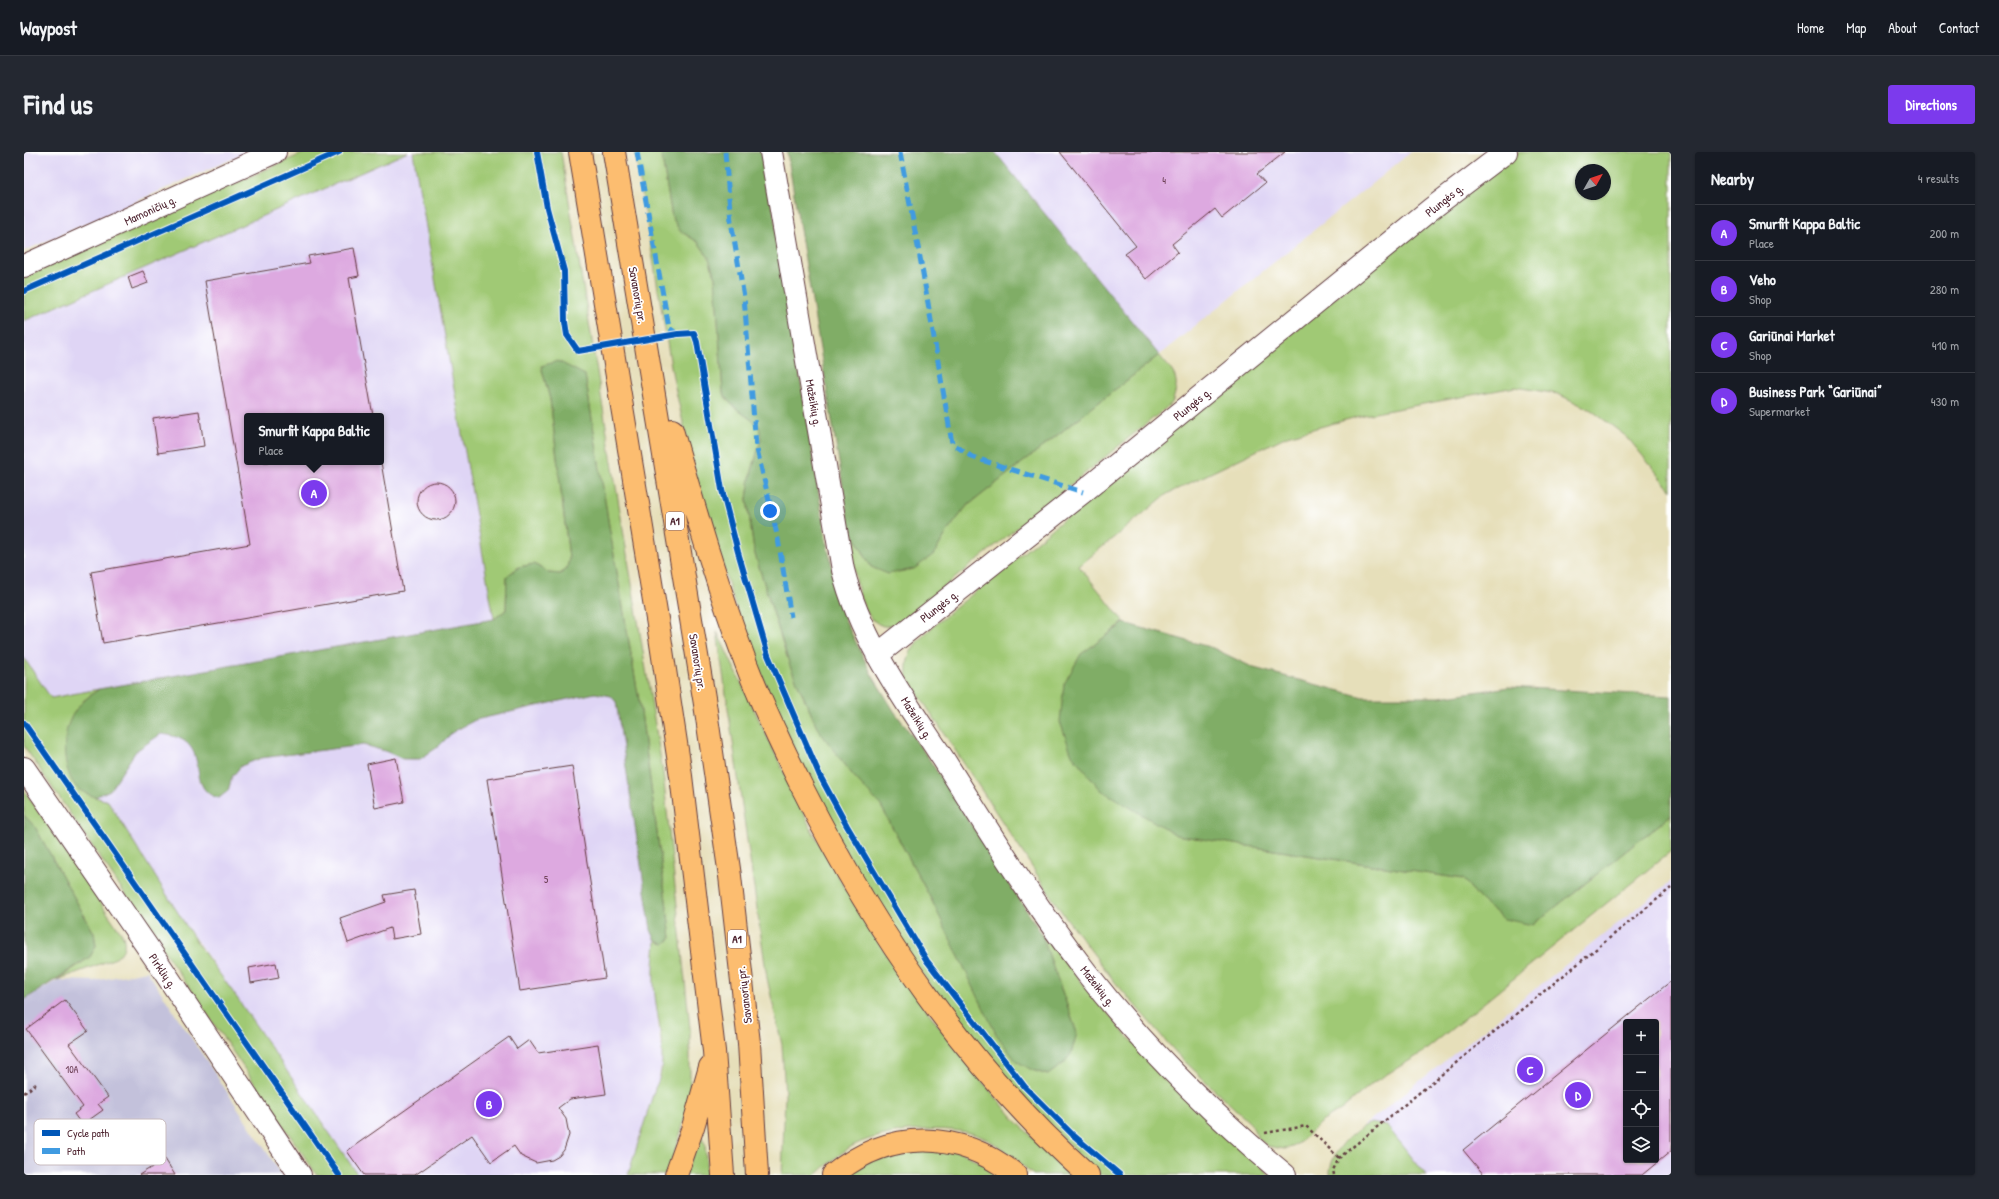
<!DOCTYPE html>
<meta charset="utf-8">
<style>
:root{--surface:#171b24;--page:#242831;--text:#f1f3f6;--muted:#9ea1a6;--line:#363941;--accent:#7c3aed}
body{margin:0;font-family:"Patrick Hand",sans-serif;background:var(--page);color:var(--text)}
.controls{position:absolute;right:12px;bottom:12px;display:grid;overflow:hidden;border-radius:4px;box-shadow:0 1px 3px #0004}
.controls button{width:36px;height:36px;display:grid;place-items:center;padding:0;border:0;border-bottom:1px solid var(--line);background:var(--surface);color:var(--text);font:20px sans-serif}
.compass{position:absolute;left:1551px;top:12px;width:36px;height:36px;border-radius:50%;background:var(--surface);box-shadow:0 1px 3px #0004;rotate:50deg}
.you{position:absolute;left:746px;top:359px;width:14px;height:14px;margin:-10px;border:3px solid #fff;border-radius:50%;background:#1a73e8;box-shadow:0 0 0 6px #1a73e833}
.badge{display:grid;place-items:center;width:26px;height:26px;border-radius:50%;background:var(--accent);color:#fff;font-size:13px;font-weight:700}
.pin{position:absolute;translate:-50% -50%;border:2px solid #fff;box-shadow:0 1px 4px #0006}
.popup{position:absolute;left:220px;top:261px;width:140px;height:52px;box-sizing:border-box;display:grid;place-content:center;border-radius:4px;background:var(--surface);filter:drop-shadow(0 1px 3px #0005);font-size:13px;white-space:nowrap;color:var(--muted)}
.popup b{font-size:15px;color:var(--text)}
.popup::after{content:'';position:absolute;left:50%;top:100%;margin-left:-8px;border:8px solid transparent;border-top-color:var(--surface)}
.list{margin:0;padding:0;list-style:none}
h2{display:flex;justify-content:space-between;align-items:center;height:52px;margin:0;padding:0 16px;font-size:17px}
h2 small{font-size:13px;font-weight:400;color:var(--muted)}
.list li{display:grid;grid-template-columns:26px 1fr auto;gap:12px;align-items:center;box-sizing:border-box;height:56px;padding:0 16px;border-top:1px solid var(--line)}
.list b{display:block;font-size:15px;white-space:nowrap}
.list p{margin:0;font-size:13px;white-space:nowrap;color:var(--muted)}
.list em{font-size:13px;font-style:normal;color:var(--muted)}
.icon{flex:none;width:22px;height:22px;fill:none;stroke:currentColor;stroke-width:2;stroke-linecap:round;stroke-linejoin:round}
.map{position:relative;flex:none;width:1647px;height:1023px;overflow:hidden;border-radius:4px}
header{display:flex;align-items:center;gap:24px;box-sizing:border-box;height:56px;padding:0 20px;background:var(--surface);border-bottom:1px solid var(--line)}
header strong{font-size:19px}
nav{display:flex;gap:22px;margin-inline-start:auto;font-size:14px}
.intro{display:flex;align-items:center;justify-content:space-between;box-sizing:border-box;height:96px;padding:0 24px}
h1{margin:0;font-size:28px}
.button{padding:10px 18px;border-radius:4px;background:var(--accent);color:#fff;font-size:14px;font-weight:700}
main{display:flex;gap:24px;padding:0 24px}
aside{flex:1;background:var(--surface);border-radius:4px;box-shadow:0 1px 3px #0004}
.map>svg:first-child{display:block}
.built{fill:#dfd5f5;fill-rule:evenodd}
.industrial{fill:#c3c1db}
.green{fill:#a0c975;stroke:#757450;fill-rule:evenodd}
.forest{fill:#80ad66;stroke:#656648}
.building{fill:#dda9e0;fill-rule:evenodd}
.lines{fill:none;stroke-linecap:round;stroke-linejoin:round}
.minor-casing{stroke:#613c40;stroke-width:24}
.highway-casing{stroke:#613c40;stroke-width:24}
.path{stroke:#613c40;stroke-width:2.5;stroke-dasharray:3 3;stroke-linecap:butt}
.minor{stroke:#fff;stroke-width:22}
.highway{stroke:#fcbd6f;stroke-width:22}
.quiet{stroke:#409be1;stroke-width:5;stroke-dasharray:10 5;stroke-linecap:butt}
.cycleway-casing{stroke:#fff;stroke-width:8}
.cycleway{stroke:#0057b8;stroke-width:6}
.labels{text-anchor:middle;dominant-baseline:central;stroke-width:3.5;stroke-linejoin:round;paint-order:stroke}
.number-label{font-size:10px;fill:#6f4258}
.shield{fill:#fff;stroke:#80626b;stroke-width:1}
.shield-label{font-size:11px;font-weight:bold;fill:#4a1f2b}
.street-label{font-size:12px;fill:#4a1f2b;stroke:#fff}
.key{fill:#fff;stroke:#c9bcbf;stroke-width:1}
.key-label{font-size:11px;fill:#4a1f2b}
</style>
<header>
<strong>Waypost</strong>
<nav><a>Home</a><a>Map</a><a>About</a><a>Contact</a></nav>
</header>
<div class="intro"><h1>Find us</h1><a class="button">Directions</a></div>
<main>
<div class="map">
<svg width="1647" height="1023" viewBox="0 0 1647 1023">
<rect width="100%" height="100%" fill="#fff"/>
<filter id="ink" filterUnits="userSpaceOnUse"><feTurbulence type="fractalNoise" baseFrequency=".025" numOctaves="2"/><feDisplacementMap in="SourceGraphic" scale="8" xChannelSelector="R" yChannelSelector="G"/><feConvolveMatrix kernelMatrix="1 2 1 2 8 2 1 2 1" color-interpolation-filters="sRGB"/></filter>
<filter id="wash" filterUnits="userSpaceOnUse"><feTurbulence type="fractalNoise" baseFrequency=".012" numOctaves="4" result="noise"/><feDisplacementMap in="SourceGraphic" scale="16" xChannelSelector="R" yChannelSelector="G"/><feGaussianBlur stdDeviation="0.9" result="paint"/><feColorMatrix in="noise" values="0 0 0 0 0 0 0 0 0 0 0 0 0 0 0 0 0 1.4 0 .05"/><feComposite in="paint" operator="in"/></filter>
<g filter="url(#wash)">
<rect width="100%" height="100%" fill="#e6dfba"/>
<path class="built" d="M0,0H224L0,99Z
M384,0H389L470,467L27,546L0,506V169ZM223,264H357V310H223Z
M971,0H1387L1135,203Z
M571,541L587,544L592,550L627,778L632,789L630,832L638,908L634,930L631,936L607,1017L604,1023H334L209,840L71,645L86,638L112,599L137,582L148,583L162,589L171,599L177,633L204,639L208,625L217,614L237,606L339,593L361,599L379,607L414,595L428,580L451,568Z
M1647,729V1023H1336L1324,986ZM1602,870H1632V1008H1602Z"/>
<path class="industrial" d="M123,819L258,1023H0V848L33,828L70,829Z"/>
<path class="green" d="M282,0H384L0,169V125Z
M389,0H537L639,621L666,876V951L643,1023H604L631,936C647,910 631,861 630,832C629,818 631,803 632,789L640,792L647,786L617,560L585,374L561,223L517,214L526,247L545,406L543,417L536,422L525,421L510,412L495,415L483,424L482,458L470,467Z
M611,0H637L648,65L656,79L674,90L685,106L691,125L699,241C707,256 723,263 735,274L737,287L726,326L723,347L730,399L766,514L794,577L828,622L857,654L908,749L1008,918L1023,923L1040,911L1053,881L1017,781L1100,881L1246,1023H1076L1053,1002L939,879L872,785L788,641L719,479L672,328L649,226Z
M1495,0H1647V338L1603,285L1567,258L1534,242L1491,235L1340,263L1263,284L1143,342L1055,414L1100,470L1057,503L1152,683L1439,727L1457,748L1509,773L1647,663V699L1398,901L1350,930L1318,957L1296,971L1280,987L1269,995L1261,997L1253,996L1244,994L1234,986L1227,972L1155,904L1090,829L1037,759L883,525C881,497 894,489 913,471L1428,50ZM1557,18H1581V42H1557Z
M1135,203C1151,223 1157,225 1148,251L874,472C870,472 863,475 859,474C829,464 830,402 826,376L847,415L910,402L923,380L942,355Z
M693,480L788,679L844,776L898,852L945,914L993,970L1047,1023H1009C994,1008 978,994 958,985C927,971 861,978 830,993C816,1001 804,1012 792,1023H758L761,943L758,893L743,826Z
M0,506L27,546L75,537L59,549L71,645L84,649L173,791L209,840L334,1023H293L0,594Z
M0,638L99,784C102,794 100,799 92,806L33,828L66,805L72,794L70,781L11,675L0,663Z
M1347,971L1363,974L1402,1023H1306C1305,1002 1328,978 1347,971Z
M677,985L681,992L683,1023H660Z
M905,996L937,1000L979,1023H819L839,1009Z"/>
<path class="forest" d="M637,0H740L803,393L821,468L848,523L870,559L903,604L1017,781L1053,881L1047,902L1040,911L1024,923L1008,918L992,909L972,882L908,749L857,654L828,622L794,577L766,514L730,399L723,347L726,326L737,287L735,274C723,263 707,256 699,241L691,125L685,106L674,90L656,79L648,65Z
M763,0H971L1135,203L942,355L923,380L910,402L890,417L864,422L847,415L826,376Z
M534,209L561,223L585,374L617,560L647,786L640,792L632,789L627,778L592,550L587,544L571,541L451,568L429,580L414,595L396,607H379L361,599L339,593L237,606L217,614L208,625L204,639L195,646C157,637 194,587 137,582L112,599L86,638L71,645C66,643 58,640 54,637C38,620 37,586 47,566C53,553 64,545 75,537L470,467L482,458L483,424L495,415L510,412L525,421L536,422L543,417L545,406L526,247L517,214Z
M1100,471L1189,496L1230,516L1339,545H1415L1485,535L1647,544V663L1509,773L1480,767L1457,748L1439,727L1152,683L1077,638L1048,603L1036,570L1040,532L1057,502Z
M0,663L11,675L70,781L72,794L66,805L0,848Z"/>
<g id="blocks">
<path class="building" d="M1036,0H1261L1233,22L1241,31L1198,66L1191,57L1148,92L1154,100L1122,127L1101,102L1112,94Z
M330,96L335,124L325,126L349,264H223V310H357L379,439L79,491L67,420L226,392L181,129L286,111L284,104Z
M119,119L124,131L108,137L104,125Z
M175,259L180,294L134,301L129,266Z
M393 349a19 19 0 1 1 38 0a19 19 0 1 1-38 0Z
M372,606L380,650L351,656L343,612Z
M548,614L581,826L496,839L463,627Z
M390,738L397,782L368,787L366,776L324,791L316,766L362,750L360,743Z
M252,811L255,826L227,831L225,816Z
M1647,829V999L1618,1023H1460L1439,998ZM1602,870H1632V1008H1602Z
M41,848L64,879L45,892L84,945L74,952L79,958L58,973L50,962L59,955L2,877Z
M485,885L493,897L505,888L514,901L574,892L582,942L546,947L534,956L542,967L545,983L540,998L535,1004L528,1008L512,1011L497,1004L490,994L467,1010L448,983L391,1023H340L323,999Z
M141,1007L151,1023H115Z"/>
</g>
</g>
<g filter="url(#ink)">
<use href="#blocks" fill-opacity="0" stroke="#613c40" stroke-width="1"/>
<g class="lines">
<g class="minor-casing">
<path id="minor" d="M747,0L819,418C837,489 881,548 920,608C965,680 1010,752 1062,820C1120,895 1188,962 1261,1023
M0,114L251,0
M853,503L1059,340L1407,57L1482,0
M0,616L131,806L276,1023"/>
</g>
<g class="highway-casing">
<path id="highway" d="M556,0L636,485L657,624L690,899L699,1023
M590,0L681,552L706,724L725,891L733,1023
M648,278C671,358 694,437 723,514C739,556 759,597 779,637C850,779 945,917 1064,1023
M652,1023L669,975L686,915
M809,1023C866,976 935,978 992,1023"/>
</g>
<path class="path" d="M0,941L12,932
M1241,981L1282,974L1315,1006
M1310,1023L1309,1018L1315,1006L1647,736"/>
<use href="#minor" class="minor"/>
<use href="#highway" class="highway"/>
<path class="quiet" d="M613,0L645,176L654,182
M701,0L707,69L720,145L732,293L754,387L767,465
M876,0L898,116L928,291L948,305L1059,340"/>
<g class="cycleway-casing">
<path id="cycleway" d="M513,0L523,56L540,119L541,170L543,183L554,199L654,182L670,181L673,190L698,338L714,400L744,503L796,624L823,674L903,809L1001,935L1049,983L1096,1023
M0,139L315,0
M0,571L315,1023"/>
</g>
<use href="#cycleway" class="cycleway"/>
</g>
</g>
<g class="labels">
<g class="number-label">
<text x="1140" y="28">4</text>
<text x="522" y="727">5</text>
<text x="48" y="917">10A</text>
</g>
<g class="shield">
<rect x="642" y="360" width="18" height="18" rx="3"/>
<rect x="704" y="778" width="18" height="18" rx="3"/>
</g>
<g class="shield-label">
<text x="651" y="369">A1</text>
<text x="713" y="787">A1</text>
</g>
<g class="street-label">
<text transform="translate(1420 48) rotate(-39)">Plungės g.</text>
<text transform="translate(126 58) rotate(-25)">Mamoničių g.</text>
<text transform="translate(614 143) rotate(80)">Savanorių pr.</text>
<text transform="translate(790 251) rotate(80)">Mažeikių g.</text>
<text transform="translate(1168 252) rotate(-39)">Plungės g.</text>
<text transform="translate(915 454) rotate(-38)">Plungės g.</text>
<text transform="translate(674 510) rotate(81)">Savanorių pr.</text>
<text transform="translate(893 566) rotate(58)">Mažeikių g.</text>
<text transform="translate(139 819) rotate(56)">Pirklių g.</text>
<text transform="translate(1074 834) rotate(52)">Mažeikių g.</text>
<text transform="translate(720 843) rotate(-97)">Savanorių pr.</text>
</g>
</g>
<rect x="10" y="967" width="132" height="46" rx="6" class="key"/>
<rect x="18" y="978" width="18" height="6" fill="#0057b8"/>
<rect x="18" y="996" width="18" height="6" fill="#409be1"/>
<g class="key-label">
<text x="43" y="985">Cycle path</text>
<text x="43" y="1003">Path</text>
</g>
</svg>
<div class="controls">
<button>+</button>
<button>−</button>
<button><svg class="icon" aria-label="locate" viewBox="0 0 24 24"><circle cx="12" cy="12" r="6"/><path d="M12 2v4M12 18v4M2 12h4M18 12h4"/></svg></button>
<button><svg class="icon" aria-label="layers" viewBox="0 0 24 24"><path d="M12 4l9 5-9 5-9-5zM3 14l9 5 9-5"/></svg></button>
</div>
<svg class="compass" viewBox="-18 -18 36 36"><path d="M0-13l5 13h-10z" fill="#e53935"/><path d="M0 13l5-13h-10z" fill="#9ea1a6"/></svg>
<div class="you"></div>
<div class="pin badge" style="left:290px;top:341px">A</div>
<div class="popup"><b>Smurfit Kappa Baltic</b>Place</div>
<div class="pin badge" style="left:465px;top:952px">B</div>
<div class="pin badge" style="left:1506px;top:918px">C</div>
<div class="pin badge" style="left:1554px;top:943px">D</div>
</div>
<aside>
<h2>Nearby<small>4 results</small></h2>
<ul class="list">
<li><span class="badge">A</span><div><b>Smurfit Kappa Baltic</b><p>Place</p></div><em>200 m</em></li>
<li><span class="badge">B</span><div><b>Veho</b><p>Shop</p></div><em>280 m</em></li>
<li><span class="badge">C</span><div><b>Gariūnai Market</b><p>Shop</p></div><em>410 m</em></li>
<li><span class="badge">D</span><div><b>Business Park “Gariūnai”</b><p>Supermarket</p></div><em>430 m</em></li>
</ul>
</aside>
</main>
